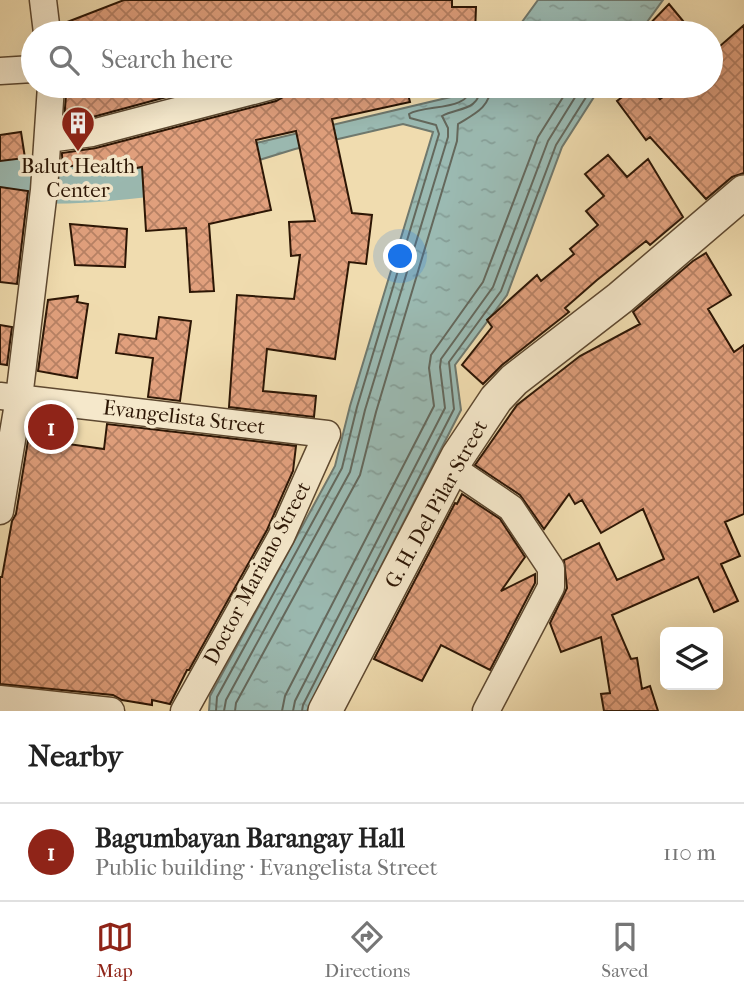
<!DOCTYPE html>
<meta charset="utf-8">
<style>
:root{--surface:#fff;--page:#f6f6f6;--text:#222;--muted:#767676;--line:#e0e0e0;--accent:#8f2418}
body{margin:0;font-family:"IM FELL French Canon",serif;background:var(--page);color:var(--text)}
.controls{position:absolute;right:21px;bottom:21px;display:grid;overflow:hidden;border-radius:10px;box-shadow:0 7px 28px #0002}
.controls button{width:63px;height:63px;display:grid;place-items:center;padding:0;border:0;border-bottom:2px solid var(--line);background:var(--surface);color:var(--text);font:35px sans-serif}
.you{position:absolute;left:401px;top:257px;width:24px;height:24px;margin:-18px;border:5px solid #fff;border-radius:50%;background:#1a73e8;box-shadow:0 0 0 10px #1a73e833}
.badge{display:grid;place-items:center;width:46px;height:46px;border-radius:50%;background:var(--accent);color:#fff;font-size:23px;font-weight:700}
.pin{position:absolute;translate:-50% -50%;border:4px solid #fff;box-shadow:0 2px 7px #0006}
.list{margin:0;padding:0;list-style:none}
h2{display:flex;justify-content:space-between;align-items:center;height:91px;margin:0;padding:0 28px;font-size:30px}
h2 small{font-size:23px;font-weight:400;color:var(--muted)}
.list li{display:grid;grid-template-columns:46px 1fr auto;gap:21px;align-items:center;box-sizing:border-box;height:98px;padding:0 28px;border-top:2px solid var(--line)}
.list b{display:block;font-size:26px;white-space:nowrap}
.list p{margin:0;font-size:23px;white-space:nowrap;color:var(--muted)}
.list em{font-size:23px;font-style:normal;color:var(--muted)}
.icon{flex:none;width:38px;height:38px;fill:none;stroke:currentColor;stroke-width:2;stroke-linecap:round;stroke-linejoin:round}
.map{position:relative;flex:none;width:744px;height:711px;overflow:hidden}
.search{position:absolute;background:var(--surface);box-shadow:0 7px 28px #0002;left:21px;right:21px;top:21px;height:77px;display:flex;align-items:center;gap:18px;box-sizing:border-box;padding:0 24px;border-radius:38px;color:var(--muted);font-size:26px}
.sheet{height:189px;background:var(--surface)}
nav{display:flex;justify-content:space-around;align-items:center;box-sizing:border-box;height:98px;border-top:2px solid var(--line);background:var(--surface);font-size:19px;color:var(--muted)}
nav a{display:grid;justify-items:center;gap:4px}
nav .on{color:var(--accent)}
.map>svg:first-child{display:block}
.water{fill:url(#water-ripples);stroke:#6f786d;stroke-width:2}
.lines{fill:none;stroke-linecap:round;stroke-linejoin:round}
.shore{stroke:#64685c;stroke-width:2}
.river{stroke:#9bbab2;stroke-width:44}
.building{fill:url(#building-cross-hatch);stroke:#2c1605;stroke-width:2}
.minor-casing{stroke:#5d4830;stroke-width:29}
.tertiary-casing{stroke:#5d4830;stroke-width:36}
.minor{stroke:#f5e8cb;stroke-width:26}
.tertiary{stroke:#f5e8cb;stroke-width:33}
.labels{text-anchor:middle;dominant-baseline:central;stroke-width:7;stroke-linejoin:round;paint-order:stroke}
.poi-label{font-size:21px;fill:#2c1605;stroke:#f5e8cb}
.street-label{font-size:21px;fill:#2c1605;stroke:#f5e8cb}
</style>
<div class="map">
<svg width="744" height="711" viewBox="0 0 744 711">
<defs>
<pattern id="water-ripples" width="26" height="14" patternUnits="userSpaceOnUse" patternTransform="scale(1.75)"><rect width="26" height="14" fill="#9bbab2"/><path d="M2 4q2-2 4 0t4 0M15 11q2-2 4 0t4 0" fill="none" stroke="#869f98"/></pattern>
<pattern id="building-cross-hatch" width="8" height="8" patternUnits="userSpaceOnUse" patternTransform="scale(1.75)"><rect width="8" height="8" fill="#e1a07d"/><path d="M0 0l8 8M0 8l8-8" fill="none" stroke="#b78164"/></pattern>
</defs>
<rect width="100%" height="100%" fill="#f0dcaf"/>
<filter id="stains"><feTurbulence type="fractalNoise" baseFrequency=".00286" numOctaves="4"/><feColorMatrix values="0 0 0 0 .2 0 0 0 0 .09 0 0 0 0 .02 0 0 0 .5 -.17"/></filter>
<radialGradient id="worn" r=".72"><stop offset=".6" stop-color="#630" stop-opacity="0"/><stop offset="1" stop-color="#630" stop-opacity=".3"/></radialGradient>
<path class="water" d="M538,0H663L639,33H514Z
M467,86H601L562,147L507,295L455,365L461,410L307,711H209L210,696L335,466L350,406L433,132L403,124L295,149L204,177L201,156L459,95Z"/>
<g class="lines">
<path class="shore" d="M216,711L217,697L342,468L357,407L439,134L436,125L410,118L409,114C426,104 469,112 472,86
M224,711L226,700L350,472L365,410L448,137V128L442,116C458,107 479,112 481,86
M235,711L236,703L360,475L376,412L457,141L458,124C474,114 490,108 491,86
M282,711L285,696L434,406L429,368L431,355L483,282L538,137L570,86
M293,711L295,701L445,408L440,367L441,359L493,287L548,141L582,86
M302,711L303,705L454,409L449,362L501,291L556,145L593,86"/>
<path class="river" d="M0,179C62,187 138,176 200,169"/>
</g>
<path class="building" d="M124,0H452V7H476L475,33H62V24Z
M669,4L693,33H641Z
M744,25V173L732,177L706,199L650,137L646,140L617,101L637,86H650L660,99L678,86H711V54Z
M92,86H173L174,95L89,118L64,121L66,95L94,91Z
M287,86H406L410,102L332,119L352,213L372,215L366,264L349,262L335,359L267,349L263,391L316,396L314,417L229,407L237,295L294,299L300,255L291,256L289,222L315,221L296,131L256,140L271,210L209,224L214,291L190,292L186,228L146,231L142,167L131,169L130,163L100,167L99,163L63,167L62,155V153L96,148L276,101L283,97Z
M21,132L25,158L0,161V135Z
M608,155L627,177L648,159L683,217L650,245L646,241L597,280L565,308L569,312L502,365L483,384L462,365L492,327L487,320L537,275L541,281L574,254L570,249L598,225L586,211L604,196L585,174Z
M0,187L28,191L17,284L0,282Z
M70,224L127,229L125,267L75,265Z
M706,253L731,295L708,309L734,352L744,345V514L725,522L740,556L721,564L738,601L714,612L698,577L612,615L631,659L637,658L642,689L650,686L658,711H604L601,694L610,693L601,637L561,652L550,623L567,588L564,560L599,543L617,580L664,559L643,509L601,533L582,500L575,504L569,494L544,529L520,495L475,465L517,405L580,356L640,324L633,312L693,261Z
M78,296L77,302L88,304L77,378L38,371L48,300Z
M159,317L191,321L180,401L148,397L153,358L116,353L119,334L156,339Z
M0,325L12,327L7,365L0,364Z
M32,416L71,420L68,444L104,449L107,424L296,446L293,471L267,530L189,670H187L170,704L152,700V705L122,700L113,695L0,684V577H2L12,521L16,514Z
M462,494L500,519L525,557L501,591L535,574V583L490,670L441,645L422,681L374,659L455,503L457,504Z"/>
<g class="lines">
<g class="minor-casing">
<path id="minor" d="M43,0L47,33
M0,71L33,69
M48,139L92,133L272,86
M0,396L327,434L281,537L184,711
M452,468L511,508L551,568V587L486,711
M0,511L19,398L44,190L51,86
M0,699L111,711"/>
</g>
<g class="tertiary-casing">
<path id="tertiary" d="M325,711L458,456L496,399L514,380L620,298L744,192"/>
</g>
<use href="#minor" class="minor"/>
<use href="#tertiary" class="tertiary"/>
</g>
<defs>
<g id="building-pin" transform="scale(1.75)"><path d="M0 17L-7.5 6A9.5 9.5 0 1 1 7.5 6Z" fill="#8f2418" stroke="#f5e8cb"/><path d="M-4-6H4V6H1V3H-1V6H-4ZM-2.5-4.3h1.7v1.8h-1.7ZM.8-4.3h1.7v1.8H.8ZM-2.5-1h1.7V.8h-1.7ZM.8-1h1.7V.8H.8Z" fill="#fff"/></g>
</defs>
<g fill-rule="evenodd">
<use href="#building-pin" x="78" y="123"/>
</g>
<g class="labels">
<g class="poi-label">
<text x="78" y="166">Balut Health<tspan x="78" dy="24">Center</tspan></text>
</g>
<g class="street-label">
<text transform="translate(184 417) rotate(7)">Evangelista Street</text>
<text transform="translate(436 504) rotate(-61)">G. H. Del Pilar Street</text>
<text transform="translate(257 573) rotate(-62)">Doctor Mariano Street</text>
</g>
</g>
<rect width="100%" height="100%" filter="url(#stains)"/>
<rect width="100%" height="100%" fill="url(#worn)"/>
</svg>
<div class="controls">
<button><svg class="icon" aria-label="layers" viewBox="0 0 24 24"><path d="M12 4l9 5-9 5-9-5zM3 14l9 5 9-5"/></svg></button>
</div>
<div class="you"></div>
<div class="pin badge" style="left:51px;top:427px">1</div>
<div class="search"><svg class="icon" aria-label="search" viewBox="0 0 24 24"><circle cx="10" cy="10" r="6"/><path d="M15 15l6 6"/></svg>Search here</div>
</div>
<section class="sheet">
<h2>Nearby<small></small></h2>
<ul class="list">
<li><span class="badge">1</span><div><b>Bagumbayan Barangay Hall</b><p>Public building · Evangelista Street</p></div><em>110 m</em></li>
</ul>
</section>
<nav>
<a class="on"><svg class="icon" aria-label="map" viewBox="0 0 24 24"><path d="M3 6l6-2 6 2 6-2v14l-6 2-6-2-6 2zM9 4v14M15 6v14"/></svg>Map</a>
<a><svg class="icon" aria-label="directions" viewBox="0 0 24 24"><path d="M12 3l9 9-9 9-9-9zM9 14v-3h6M13 9l2 2-2 2"/></svg>Directions</a>
<a><svg class="icon" aria-label="saved" viewBox="0 0 24 24"><path d="M7 4h10v16l-5-4-5 4z"/></svg>Saved</a>
</nav>
